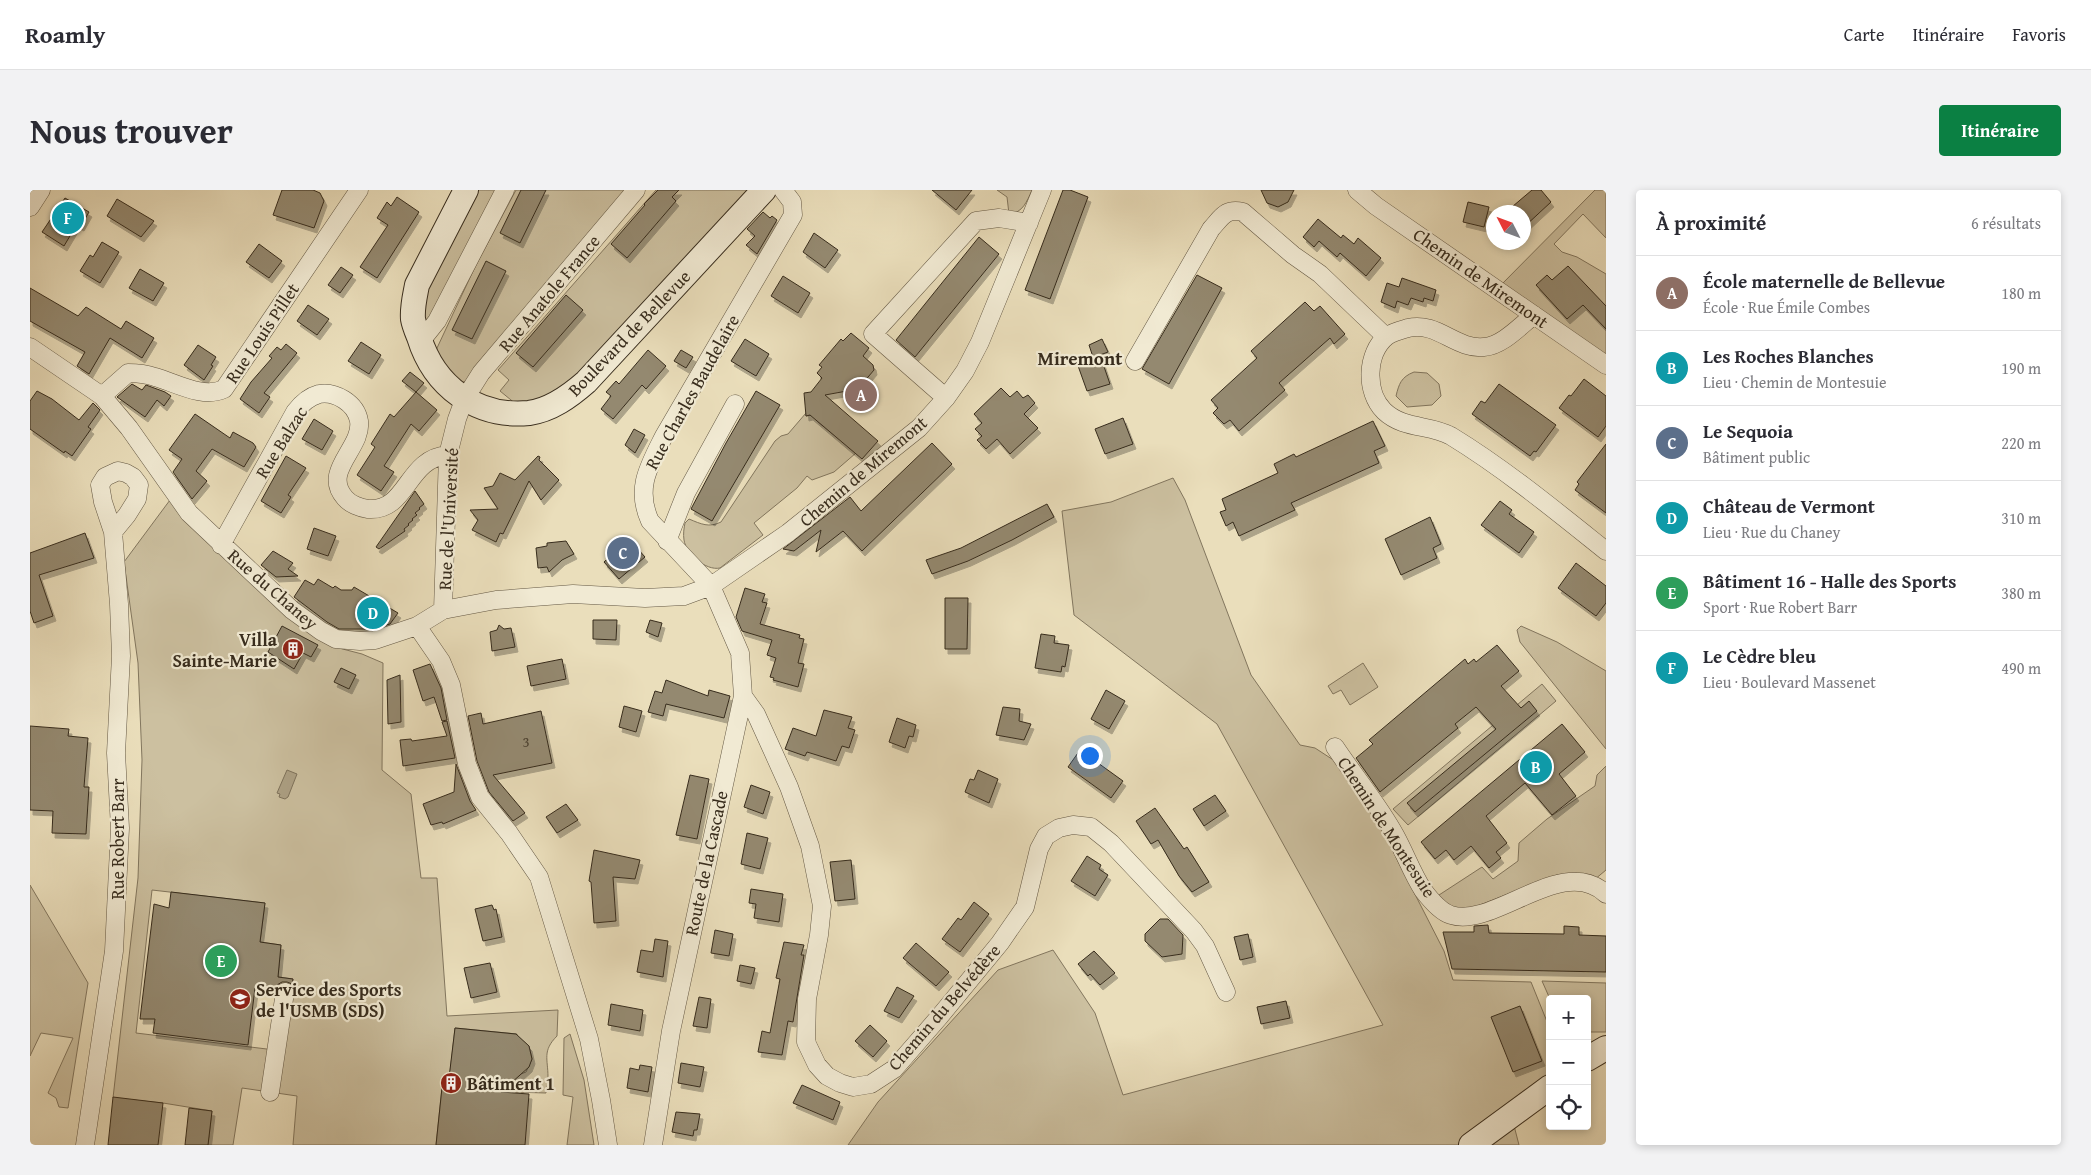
<!DOCTYPE html>
<html lang="fr">
<meta charset="utf-8">
<style>
:root{--surface:#fff;--page:#f2f2f3;--text:#2b2b33;--muted:#7c7c81;--line:#e1e1e2;--accent:#0b8043}
body{margin:0;font-family:"Gentium Book Plus",serif;background:var(--page);color:var(--text)}
.controls{position:absolute;right:15px;bottom:15px;display:grid;overflow:hidden;border-radius:5px;box-shadow:0 2px 8px #0003}
.controls button{width:45px;height:45px;display:grid;place-items:center;padding:0;border:0;border-bottom:1px solid var(--line);background:var(--surface);color:var(--text);font:25px sans-serif}
.compass{position:absolute;left:1456px;top:15px;width:45px;height:45px;border-radius:50%;background:var(--surface);box-shadow:0 2px 8px #0003;rotate:312deg}
.you{position:absolute;left:1059px;top:565px;width:18px;height:18px;margin:-12px;border:4px solid #fff;border-radius:50%;background:#1a73e8;box-shadow:0 0 0 8px #1a73e833}
.badge{display:grid;place-items:center;width:32px;height:32px;border-radius:50%;background:var(--accent);color:#fff;font-size:16px;font-weight:700}
.pin{position:absolute;translate:-50% -50%;border:2px solid #fff;box-shadow:0 1px 5px #0006}
.list{margin:0;padding:0;list-style:none}
h2{display:flex;justify-content:space-between;align-items:center;height:65px;margin:0;padding:0 20px;font-size:21px}
h2 small{font-size:16px;font-weight:400;color:var(--muted)}
.list li{display:grid;grid-template-columns:32px 1fr auto;gap:15px;align-items:center;box-sizing:border-box;height:75px;padding:0 20px;border-top:1px solid var(--line)}
.list b{display:block;font-size:19px;white-space:nowrap}
.list p{margin:0;font-size:16px;white-space:nowrap;color:var(--muted)}
.list em{font-size:16px;font-style:normal;color:var(--muted)}
.icon{flex:none;width:28px;height:28px;fill:none;stroke:currentColor;stroke-width:2;stroke-linecap:round;stroke-linejoin:round}
.map{position:relative;flex:none;width:1576px;height:955px;overflow:hidden;border-radius:5px}
header{display:flex;align-items:center;gap:30px;box-sizing:border-box;height:70px;padding:0 25px;background:var(--surface);border-bottom:1px solid var(--line)}
header strong{font-size:24px}
nav{display:flex;gap:28px;margin-inline-start:auto;font-size:18px}
.intro{display:flex;align-items:center;justify-content:space-between;box-sizing:border-box;height:120px;padding:0 30px}
h1{margin:0;font-size:35px}
.button{padding:12px 22px;border-radius:5px;background:var(--accent);color:#fff;font-size:18px;font-weight:700}
main{display:flex;gap:30px;padding:0 30px}
aside{flex:1;background:var(--surface);border-radius:5px;box-shadow:0 2px 8px #0003}
.map>svg:first-child{display:block}
.green{fill:#ccc0a0;stroke:#82765e;fill-rule:evenodd}
.water{fill:#ada185;stroke:#7e725b}
.building{fill:#94896f;stroke:#372c1d;filter:url(#shadow)}
.lines{fill:none;stroke-linecap:round;stroke-linejoin:round}
.street-casing{stroke:#645844;stroke-width:19}
.secondary-casing{stroke:#372c1d;stroke-width:26}
.street{stroke:#f1ead3;stroke-width:18}
.secondary{stroke:#f1ead3;stroke-width:24}
.labels{text-anchor:middle;dominant-baseline:central;stroke-width:4.5;stroke-linejoin:round;paint-order:stroke}
.number-label{font-size:15px;fill:#4e4332}
.street-label{font-size:18px;fill:#372c1d;stroke:#f1ead3}
.poi-label{font-size:18px;font-weight:bold;fill:#372c1d;stroke:#f1ead3;text-anchor:start}
.neighbourhood-label{font-size:19px;font-weight:bold;fill:#372c1d;stroke:#f1ead3}
</style>
<header>
<strong>Roamly</strong>
<nav><a>Carte</a><a>Itinéraire</a><a>Favoris</a></nav>
</header>
<div class="intro"><h1>Nous trouver</h1><a class="button">Itinéraire</a></div>
<main>
<div class="map">
<svg width="1576" height="955" viewBox="0 0 1576 955">
<defs>
<filter id="shadow"><feDropShadow dx="3" dy="5" stdDeviation="0" flood-color="#0004"/></filter>
</defs>
<rect width="100%" height="100%" fill="#eadebb"/>
<filter id="stains"><feTurbulence type="fractalNoise" baseFrequency=".004" numOctaves="4"/><feColorMatrix values="0 0 0 0 .2 0 0 0 0 .09 0 0 0 0 .02 0 0 0 .5 -.17"/></filter>
<radialGradient id="worn" r=".72"><stop offset=".6" stop-color="#630" stop-opacity="0"/><stop offset="1" stop-color="#630" stop-opacity=".3"/></radialGradient>
<path class="green" d="M445,0H472L404,127L396,131L390,128L389,117Z
M486,0H598L437,190L430,194L406,170L407,158L445,77Z
M626,0H726L553,191L492,219L470,201L479,190L468,180Z
M967,0H1002C997,11 993,23 979,24L977,7Z
M1565,0H1576V48L1553,24L1524,54L1532,62L1547,67L1576,84V168L1470,96Z
M1384,182L1397,183L1409,194L1411,206L1402,215L1377,217L1366,206C1369,194 1371,187 1384,182Z
M776,223V226L783,225L788,232L826,263L804,282L782,290L777,286L767,298L724,333L733,345L690,378C676,381 656,364 654,350C653,344 654,338 655,333L659,329C671,334 679,338 691,332L745,251L751,246L758,244Z
M1143,288L1155,310L1221,485L1270,555L1285,558L1308,573L1349,634L1414,761L1423,790L1501,792L1520,839V890L1480,920L1489,955H818L848,912L968,780L1023,760L1065,823L1093,905L1353,835L1187,534L1044,425L1032,321L1081,312Z
M140,310L301,456L332,464L353,473L352,580L381,604L391,688H407L417,826L528,820L527,846C512,861 518,869 518,887C518,892 517,898 516,903L482,902L483,887L496,882L502,869L499,856L487,846V844L425,838L420,882H477L476,901L429,897V889L413,888L406,955H263L267,906L212,898L203,955H178L182,921L133,913L83,908L108,688L112,570L108,473L94,372ZM122,700L235,713L230,752L251,755L248,787L263,789L253,861L106,843Z
M1491,436L1527,452L1576,481V559L1490,452L1487,440Z
M1333,473L1348,497L1320,515L1311,500L1303,504L1298,496Z
M1512,494L1526,511L1378,635L1363,619Z
M1576,576V680L1564,690L1546,683L1527,685L1442,718L1421,719L1409,705L1452,677L1463,689L1488,671L1489,653L1517,629L1565,596L1567,585Z
M0,695L58,793L38,918L29,917L26,908L18,903L43,848L11,843L0,866Z
M1512,791L1576,793V842H1557V809H1520Z
M540,844L554,890L564,955H537L543,907L533,905L534,848Z"/>
<path class="water" d="M257,580L267,584L258,607L255,609L249,607L250,604L247,603Z"/>
<path class="building" d="M252,0H283L290,3L294,11L284,38L243,25Z
M491,0H516L490,53L470,43Z
M628,0H649L642,7L646,11L597,68L581,54L615,15L614,14Z
M902,0H942L926,20Z
M1033,0H1040L1058,7L1020,109L995,100Z
M1231,0H1264L1258,12L1248,17L1237,13Z
M1502,0H1511L1521,12L1494,37V22H1476Z
M367,7L389,22L347,88L330,77L358,35L347,28L357,12L361,16Z
M35,8L59,22L51,36L47,34L34,56L12,42Z
M87,9L124,31L111,47L77,26Z
M1438,12L1459,17L1454,37L1433,32Z
M733,22L740,28L742,26L747,30L727,64L716,55L725,46L717,39Z
M1288,29L1311,48L1313,45L1324,54L1328,48L1351,68L1336,86L1310,63L1307,67L1289,51L1284,57L1273,47Z
M784,43L808,60L795,78L773,62Z
M949,47L969,64L885,167L866,150Z
M72,52L89,62L70,93L50,81L60,65L63,67Z
M229,54L252,71L239,88L216,72Z
M456,71L476,81L442,149L422,140Z
M1538,76L1576,116V139L1553,115L1537,129L1506,95L1517,85L1522,90Z
M311,77L323,85L310,103L298,95Z
M110,79L134,93L123,111L99,98Z
M1167,85L1192,98L1139,194L1112,179Z
M753,86L780,103L768,123L741,106Z
M1372,88L1406,100L1403,111L1394,108L1393,112L1381,108L1378,115L1367,111L1365,118L1351,112L1357,93L1369,97Z
M0,98L48,126L56,117L91,139L96,131L124,148L112,168L80,148L59,184L47,176L55,162L0,131Z
M536,105L553,120L503,177L486,163Z
M1275,112L1284,121L1290,116L1315,144L1304,154L1300,148L1249,193L1255,200L1209,241L1200,230L1194,234L1183,223L1188,218L1181,210L1227,168L1221,161Z
M278,115L299,129L287,145L267,131Z
M821,143L839,158L833,166L843,175L844,180L828,199L795,205L848,251L832,269L780,225L776,226L774,203L781,202L792,188L787,183L792,177L789,175L811,149L813,151Z
M715,149L739,164L726,186L701,171Z
M1072,149L1078,162L1070,165L1080,194L1057,201L1047,173L1063,167L1059,155Z
M331,152L351,165L339,184L318,171Z
M256,154L267,163L234,203L240,207L229,223L210,209L221,192L242,168L239,166L247,157L251,160Z
M168,155L186,167L181,175L183,176L174,190L154,175Z
M618,160L636,176L616,199L612,195L583,229L571,219L581,206L576,202L586,191L589,194Z
M651,160L663,167L656,178L644,171Z
M380,182L394,193L386,202L372,191Z
M1554,189L1576,206V236L1568,247L1529,218L1539,205L1541,206Z
M102,194L112,200L116,195L135,202L141,206L134,216L127,210L115,227L87,207Z
M1469,194L1526,235L1506,262L1504,261L1500,266L1442,224L1451,211L1455,213Z
M971,198L980,207L987,201L993,208L998,205L1005,213L994,224L1008,238L980,264L967,249L956,259L947,250L952,246L945,239L952,233L944,224Z
M7,201L22,209L49,230L63,213L70,220L58,237L61,239L42,266L35,261L34,263L0,239V211Z
M726,201L750,215L682,331L661,319L696,253Z
M386,202L407,220L389,241L381,234L354,276L364,282L351,301L327,285L345,257L341,254L360,224L364,227Z
M165,224L200,248L203,242L223,253L226,257L214,277L182,259L166,281L177,291L162,309L143,282L152,269L139,260Z
M1093,228L1103,254L1075,264L1065,239Z
M284,229L303,241L292,260L272,249Z
M1343,231L1355,256L1344,261L1349,273L1261,313L1265,320L1209,346L1203,332L1196,336L1190,322L1196,320L1192,309L1248,283L1244,274L1264,264L1266,267Z
M604,239L615,245L605,263L595,255Z
M902,253L922,274L832,361L813,341L786,362L791,340L764,361L753,359L820,307L831,321Z
M1576,254V323L1545,300L1549,294L1547,292Z
M256,266L276,278L258,305L261,307L251,323L231,311Z
M508,266L510,267L509,270L529,290L511,310L499,291L473,344L470,343L466,352L442,340L448,330L440,320L468,319L454,298L463,296L470,283L485,290Z
M385,301L394,314L389,318L390,319L385,323L387,325L382,329L383,330L378,334L379,335L374,339L375,341L349,359L346,357Z
M1470,311L1482,320L1479,324L1504,342L1489,363L1451,335Z
M1017,314L1024,327L982,350L938,371L902,384L896,370L931,358Z
M1400,327L1411,354L1403,358L1407,368L1371,385L1355,349Z
M284,338L306,346L298,366L277,359Z
M55,343L64,368L9,385L23,426L4,433L0,421V363Z
M599,349L615,367L589,389L574,372Z
M536,351L544,364L532,370L519,382L517,377L508,378L506,358L517,356V353Z
M243,361L263,373L258,379L268,386L246,387L231,375Z
M1546,373L1576,396V413L1566,426L1528,398Z
M288,389L303,398L305,396L311,400H322L324,397L368,423L360,434L343,439H309L297,432L264,407L275,390L284,395Z
M715,398L735,404L732,412L737,413L730,434L770,445L769,448L774,449L768,473L774,474L768,497L743,490L744,488L740,487L746,468L737,465L742,450L712,441L706,427Z
M915,408H938L937,459H915Z
M563,430H587L586,450L563,449Z
M620,430L632,433L628,447L616,442Z
M469,435L474,439L481,438L485,457L462,461L460,442L467,440Z
M252,436L288,455L281,467L273,463L264,479L238,462Z
M1011,444L1025,446L1024,453L1039,455L1035,477L1032,476L1031,482L1005,478Z
M1467,455L1489,481L1471,496L1491,518L1499,511L1507,521L1385,622L1377,613L1466,539L1446,517L1425,534L1428,538L1350,602L1326,568L1343,554L1339,550L1435,469L1438,474L1444,469L1446,472Z
M532,469L536,489L501,496L497,476Z
M400,474L411,498L417,530L412,531L404,507L393,511L383,480Z
M311,478L326,485L319,499L304,492Z
M370,485L371,532L358,534L357,490Z
M636,490L678,506L679,500L700,506L694,528L636,514L633,526L618,522L625,501L632,503Z
M1076,500L1095,511L1079,539L1061,529Z
M594,516L612,521L606,542L589,537Z
M973,517L990,519L989,531L1001,534L994,550L966,545Z
M794,520L822,527L818,538L825,540L819,558L812,556L806,571L777,562L775,566L755,559L763,538L786,546Z
M511,521L522,573L463,585L495,623L483,631L459,602L447,571L438,526L451,523L453,534Z
M867,528L886,535L883,547L879,546L875,558L859,552Z
M417,531L425,568L373,576L370,550L381,549L382,551L417,546L412,532Z
M1532,534L1555,562L1529,584L1546,606L1522,625L1495,593L1456,626L1477,653L1466,662L1471,668L1459,678L1441,656L1424,670L1416,660L1405,669L1391,652Z
M0,536L39,539L38,546L58,548L54,597H59L56,644L22,643L23,621L0,620Z
M1050,560L1093,591L1081,608L1038,577Z
M426,574L440,611L446,620L413,634L412,632L401,635L393,614L424,602Z
M948,580L968,589L959,613L935,602L940,589L944,590Z
M660,585L679,589L667,649L646,645Z
M721,595L740,602L733,624L714,617Z
M1185,605L1196,621L1174,636L1163,619Z
M536,614L548,630L527,643L516,627Z
M1125,618L1154,659L1157,657L1179,692L1162,702L1149,686L1128,650L1121,654L1106,631Z
M717,643L738,648L730,679L711,674Z
M564,660L610,670L605,689L583,687L586,731L564,733L561,692L559,691Z
M1057,666L1071,675L1069,679L1078,685L1065,706L1041,691Z
M821,670L825,709L805,711L800,672Z
M721,699L753,704L749,732L724,728L726,714L719,713Z
M141,702L235,713L230,752L251,755L248,787L263,789L262,794L257,792H252L247,795L244,800L225,798L218,855L123,843L125,829H110L124,714L139,718Z
M944,712L959,724L930,762L912,749L928,728L931,730Z
M462,715L464,720L466,719L472,747L453,751L445,719Z
M1130,729H1138L1153,745L1152,764L1132,767L1115,751V744Z
M1458,735L1459,743L1534,744V736L1549,737V745L1576,746V782L1422,779L1413,742H1444V736Z
M685,740L703,744L699,766L681,763Z
M1218,744L1223,767L1210,770L1204,747Z
M625,749L638,751L633,787L607,782L611,760L623,762Z
M754,752L774,755L771,765H774L763,832L758,831L752,865L728,862L732,841L740,843L750,789L746,788Z
M886,753L919,782L906,796L873,768Z
M1064,761L1085,783L1070,795L1060,784L1058,786L1048,774Z
M460,773L467,802L441,808L434,778Z
M710,775L725,778L721,794L707,791Z
M867,797L884,806L869,828L854,821Z
M669,807L681,809L677,838L663,836Z
M1256,811L1260,828L1231,834L1227,817Z
M581,814L613,820L610,841L578,835Z
M1490,816L1512,871L1483,882L1461,827Z
M840,835L857,851L843,867L825,851Z
M425,838L486,844L499,856L502,869L499,877L471,902L499,904L495,955H406L413,888H419Z
M651,873L674,877L670,897L648,893Z
M610,875L622,877L618,902L597,898L600,878L609,880Z
M772,895L810,912L803,930L763,913Z
M83,907L133,913L128,955H78Z
M159,918L182,921L178,955H155Z
M646,922L670,924L667,940H664L663,946L642,942Z"/>
<g class="lines">
<g class="street-casing">
<path id="street" d="M1327,0L1346,16L1576,175
M0,17L11,0
M1504,125C1490,136 1472,156 1454,157C1426,160 1407,131 1378,138C1371,140 1363,142 1357,146C1336,163 1335,202 1354,221C1374,240 1400,234 1421,246C1475,279 1526,321 1576,361
M389,149L395,146L407,131L475,0
M0,157L72,206L99,238L159,323L262,420L291,441L306,449L330,451L345,450L387,436L413,420L466,410L543,404L615,408L654,406L681,396L758,343L889,238L916,208L935,181L950,152L1012,0
M1105,171L1181,39C1192,27 1195,18 1213,22L1263,65L1290,84L1356,147
M72,206L98,183C107,183 116,184 125,187C146,193 173,209 194,199L329,0
M916,208L843,144L946,31L969,28L999,33
M637,351L656,303L705,214
M191,355L265,222C271,214 278,207 289,204C305,201 326,213 329,231C333,258 291,281 315,308C320,314 330,318 338,319C378,322 376,268 418,265
M413,420L418,265L427,229L434,210L451,183L606,0
M387,436L411,471L421,495L437,574L450,607L479,643L509,687L559,849L571,910L578,955
M713,506L726,524L759,597L780,656L792,716L789,745L777,809L776,852L787,875L797,886L810,893L823,897L841,894L864,879L910,826L970,753L995,717L1009,659L1016,646L1029,638L1043,635L1061,637L1081,653L1164,741L1175,756L1196,802
M1305,557C1325,587 1348,614 1365,645C1375,663 1382,683 1393,700C1399,708 1411,722 1421,725C1464,739 1533,663 1576,704
M240,902L255,802
M55,955L84,761L90,638L86,563L91,466L89,414L83,342L73,312L70,295L75,287L88,281L96,283L103,287L109,295L107,309L97,325L83,342
M623,955L641,841L713,506L710,463L681,396L620,331C605,298 619,276 634,246L763,25L762,12L753,0"/>
</g>
<g class="secondary-casing">
<path id="secondary" d="M436,0L387,95C385,106 382,117 383,129C384,135 387,142 389,147C404,196 446,228 499,223C521,220 540,206 556,192L734,0
M1557,869L1576,858
M1441,955L1520,897"/>
</g>
<use href="#street" class="street"/>
<use href="#secondary" class="secondary"/>
</g>
<defs>
<g id="building-disc" transform="scale(1.125)"><circle r="9.5" fill="#8f2418" stroke="#f1ead3"/><path d="M-4-6H4V6H1V3H-1V6H-4ZM-2.5-4.3h1.7v1.8h-1.7ZM.8-4.3h1.7v1.8H.8ZM-2.5-1h1.7V.8h-1.7ZM.8-1h1.7V.8H.8Z" fill="#fff"/></g>
<g id="university-disc" transform="scale(1.125)"><circle r="9.5" fill="#8f2418" stroke="#f1ead3"/><path d="M0-5L7-2L0 1L-7-2ZM-4 1L0 2.5L4 1V4Q0 6-4 4Z" fill="#fff"/></g>
</defs>
<g fill-rule="evenodd">
<use href="#building-disc" x="263" y="459"/>
<use href="#university-disc" x="210" y="809"/>
<use href="#building-disc" x="421" y="893"/>
</g>
<g class="labels">
<g class="number-label">
<text x="496" y="551">3</text>
</g>
<g class="street-label">
<text transform="translate(1451 88) rotate(35)">Chemin de Miremont</text>
<text transform="translate(519 103) rotate(-50)">Rue Anatole France</text>
<text transform="translate(232 143) rotate(-56)">Rue Louis Pillet</text>
<text transform="translate(599 143) rotate(-46)">Boulevard de Bellevue</text>
<text transform="translate(662 202) rotate(-61)">Rue Charles Baudelaire</text>
<text transform="translate(251 252) rotate(-58)">Rue Balzac</text>
<text transform="translate(833 281) rotate(-40)">Chemin de Miremont</text>
<text transform="translate(418 329) rotate(-87)">Rue de l'Université</text>
<text transform="translate(243 399) rotate(41)">Rue du Chaney</text>
<text transform="translate(1357 637) rotate(57)">Chemin de Montesuie</text>
<text transform="translate(87 649) rotate(-90)">Rue Robert Barr</text>
<text transform="translate(676 673) rotate(-78)">Route de la Cascade</text>
<text transform="translate(914 817) rotate(-49)">Chemin du Belvédère</text>
</g>
<g class="poi-label">
<text x="247" y="449" text-anchor="end">Villa<tspan x="247" dy="21">Sainte-Marie</tspan></text>
<text x="226" y="799">Service des Sports<tspan x="226" dy="21">de l'USMB (SDS)</tspan></text>
<text x="437" y="893">Bâtiment 1</text>
</g>
<g class="neighbourhood-label">
<text x="1050" y="168">Miremont</text>
</g>
</g>
<rect width="100%" height="100%" filter="url(#stains)"/>
<rect width="100%" height="100%" fill="url(#worn)"/>
</svg>
<div class="controls">
<button>+</button>
<button>−</button>
<button><svg class="icon" aria-label="locate" viewBox="0 0 24 24"><circle cx="12" cy="12" r="6"/><path d="M12 2v4M12 18v4M2 12h4M18 12h4"/></svg></button>
</div>
<svg class="compass" viewBox="-18 -18 36 36"><path d="M0-13l5 13h-10z" fill="#e53935"/><path d="M0 13l5-13h-10z" fill="#7c7c81"/></svg>
<div class="you"></div>
<div class="pin badge" style="left:831px;top:205px;background:#8d6e63">A</div>
<div class="pin badge" style="left:1506px;top:577px;background:#0f9aa8">B</div>
<div class="pin badge" style="left:593px;top:363px;background:#5c6f8a">C</div>
<div class="pin badge" style="left:343px;top:423px;background:#0f9aa8">D</div>
<div class="pin badge" style="left:191px;top:771px;background:#2e9e5b">E</div>
<div class="pin badge" style="left:38px;top:28px;background:#0f9aa8">F</div>
</div>
<aside>
<h2>À proximité<small>6 résultats</small></h2>
<ul class="list">
<li><span class="badge" style="background:#8d6e63">A</span><div><b>École maternelle de Bellevue</b><p>École · Rue Émile Combes</p></div><em>180 m</em></li>
<li><span class="badge" style="background:#0f9aa8">B</span><div><b>Les Roches Blanches</b><p>Lieu · Chemin de Montesuie</p></div><em>190 m</em></li>
<li><span class="badge" style="background:#5c6f8a">C</span><div><b>Le Sequoia</b><p>Bâtiment public</p></div><em>220 m</em></li>
<li><span class="badge" style="background:#0f9aa8">D</span><div><b>Château de Vermont</b><p>Lieu · Rue du Chaney</p></div><em>310 m</em></li>
<li><span class="badge" style="background:#2e9e5b">E</span><div><b>Bâtiment 16 - Halle des Sports</b><p>Sport · Rue Robert Barr</p></div><em>380 m</em></li>
<li><span class="badge" style="background:#0f9aa8">F</span><div><b>Le Cèdre bleu</b><p>Lieu · Boulevard Massenet</p></div><em>490 m</em></li>
</ul>
</aside>
</main>
